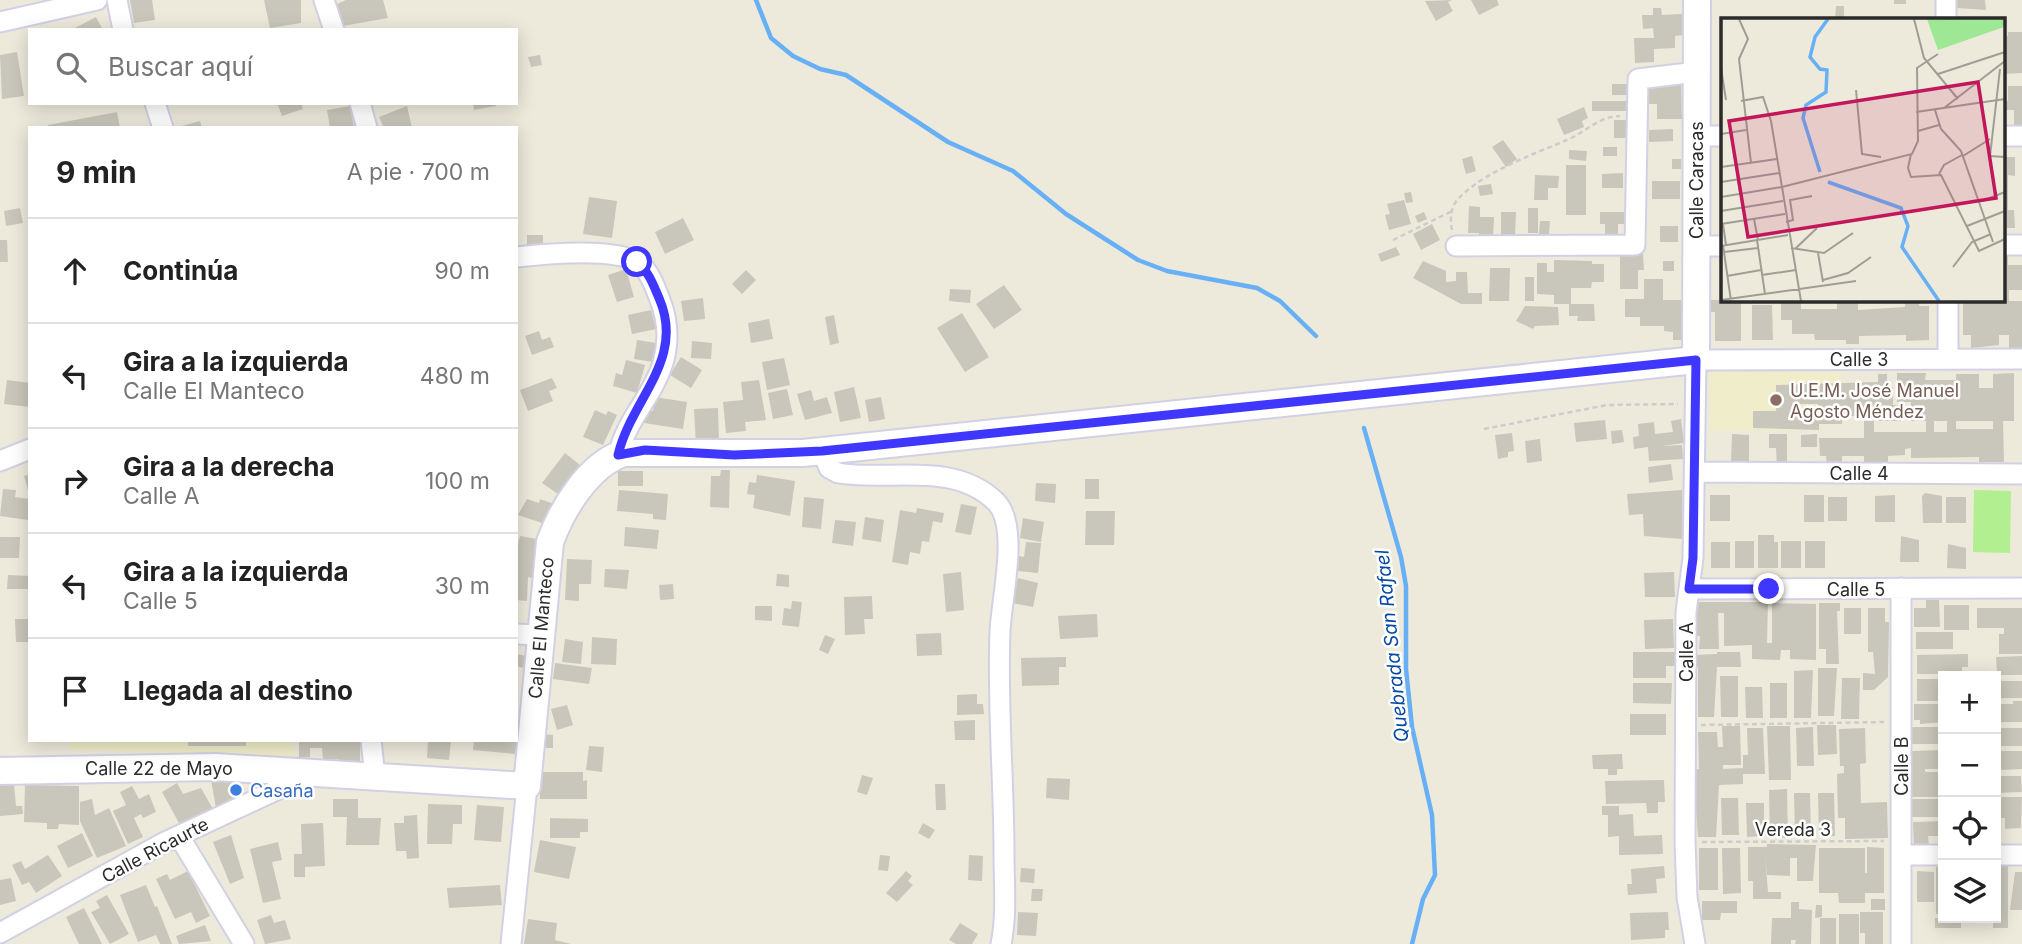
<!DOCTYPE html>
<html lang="es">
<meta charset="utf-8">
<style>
:root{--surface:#fff;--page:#f6f6f6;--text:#222;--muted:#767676;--line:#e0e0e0}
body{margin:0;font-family:Inter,sans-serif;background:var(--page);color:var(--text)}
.controls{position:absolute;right:21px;bottom:21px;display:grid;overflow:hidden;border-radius:0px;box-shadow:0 4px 18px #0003}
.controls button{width:63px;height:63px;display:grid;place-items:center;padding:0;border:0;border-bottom:2px solid var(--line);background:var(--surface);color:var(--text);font:35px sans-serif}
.stop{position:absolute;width:21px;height:21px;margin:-16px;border:5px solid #4037ff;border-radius:50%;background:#fff}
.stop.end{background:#4037ff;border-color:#fff;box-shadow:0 2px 7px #0008}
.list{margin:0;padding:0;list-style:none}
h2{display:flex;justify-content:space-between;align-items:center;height:91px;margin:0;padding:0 28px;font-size:30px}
h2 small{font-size:23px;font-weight:400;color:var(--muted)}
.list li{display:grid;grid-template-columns:46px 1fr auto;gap:21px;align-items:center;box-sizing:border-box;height:105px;padding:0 28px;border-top:2px solid var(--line)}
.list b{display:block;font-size:26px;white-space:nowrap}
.list p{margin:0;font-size:23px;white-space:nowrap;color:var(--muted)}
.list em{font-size:23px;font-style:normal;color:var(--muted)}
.icon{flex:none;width:38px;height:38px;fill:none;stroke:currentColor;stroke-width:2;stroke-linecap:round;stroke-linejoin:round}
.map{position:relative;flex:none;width:2022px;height:944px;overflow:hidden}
.search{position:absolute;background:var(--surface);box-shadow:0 4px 18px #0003;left:28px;top:28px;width:490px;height:77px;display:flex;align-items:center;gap:18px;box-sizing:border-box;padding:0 24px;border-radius:0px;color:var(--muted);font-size:26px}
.panel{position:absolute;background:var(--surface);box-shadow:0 4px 18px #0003;left:28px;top:126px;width:490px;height:616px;border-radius:0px}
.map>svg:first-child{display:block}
.education{fill:#f0edca}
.pitch{fill:#b1ef90}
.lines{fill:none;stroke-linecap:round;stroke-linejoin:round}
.stream{stroke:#68b0f6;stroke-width:4.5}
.building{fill:#c9c6bb;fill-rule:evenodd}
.street-casing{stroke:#d2d1e4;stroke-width:23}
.secondary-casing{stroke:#d2d1e4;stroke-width:30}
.path{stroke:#ccc;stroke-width:2.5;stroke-dasharray:5 3.5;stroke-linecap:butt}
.street{stroke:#fff;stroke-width:19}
.secondary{stroke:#fff;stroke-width:26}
.route{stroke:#4037ff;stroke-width:9}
.education-dot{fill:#8d6e63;stroke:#fff;stroke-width:2.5}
.shop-dot{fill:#3f7fe0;stroke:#fff;stroke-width:2.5}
.labels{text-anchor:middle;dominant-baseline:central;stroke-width:5;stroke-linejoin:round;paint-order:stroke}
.street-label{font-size:18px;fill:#2b2b2b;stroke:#fff}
.education-label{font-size:18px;fill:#785e54;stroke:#fff;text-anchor:start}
.shop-label{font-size:18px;fill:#366cbe;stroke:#fff;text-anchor:start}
.water-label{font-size:19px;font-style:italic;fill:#0549a4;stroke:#fff}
.inset-river{fill:none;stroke:#68b0f6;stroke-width:3.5}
.inset-road{fill:none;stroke:#9f9e95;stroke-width:2}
.view{fill:#c2185b;fill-opacity:0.15;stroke:#c2185b;stroke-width:3.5}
.inset-edge{fill:none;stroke:#2b2b2b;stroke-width:3.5}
</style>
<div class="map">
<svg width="2022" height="944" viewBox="0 0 2022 944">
<rect width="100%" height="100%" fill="#edeadc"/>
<path class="education" d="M1715,372L1842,373V424H1819V430L1711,431L1710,375Z
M68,740H293L295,758L69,750Z"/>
<path class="pitch" d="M1974,490L2011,491L2010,553L1973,552Z"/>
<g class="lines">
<path class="stream" d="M756,0L771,38L793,56L820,69L846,75L948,142L1013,171L1066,214L1138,260L1167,271L1257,288L1280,301L1316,336
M1364,428L1401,557L1406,586V669L1412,727L1432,815L1435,875L1423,899L1412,944"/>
</g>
<path class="building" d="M130,0H152L155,20L134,23Z
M264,0H301V23L270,28Z
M346,0H383L388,18L343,26L337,4Z
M1452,0L1448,2L1453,11L1436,21L1425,1Z
M1471,0H1497L1499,5L1479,15Z
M1894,0H1906V4H1894Z
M1956,0H1985L1986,10L1956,8Z
M1836,6H1844V19H1835Z
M1653,8H1661L1662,15L1682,14L1683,35L1675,36V48L1654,49V62L1635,63L1634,38H1654L1653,28L1643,29L1642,15H1653Z
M96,17L103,30H71Z
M2008,32H2022V73L2003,74V36H2008Z
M17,52L24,96L2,99L0,55Z
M540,55L542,65L531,67L528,57Z
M1646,81H1681L1682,119H1657V104H1646Z
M1612,84H1628V95H1612Z
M2008,86H2022V129H2014V110H2003V101H2008Z
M1592,101H1628V111H1592Z
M277,103H301L303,109L282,116Z
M473,103H495L496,106L474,110Z
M350,106L354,128H330L327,110Z
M407,106L412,128H384L379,117Z
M1584,107L1588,118L1582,121L1584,127L1564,135L1557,119Z
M117,112L120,128H48V125Z
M1614,120H1626V138H1614Z
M200,121L202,128H178V127Z
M1673,129V141L1649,142V130Z
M1503,140L1517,159L1506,167L1492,147Z
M1603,147H1617V156H1603Z
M1569,150L1587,151L1586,161L1569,159Z
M1472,156L1476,171L1466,174L1462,159Z
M2003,157H2015V176L2008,175V210H2014L2015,228H2003Z
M1672,159H1681V169H1672Z
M1566,165H1586V215H1566Z
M1623,173V188H1602V174Z
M1535,175L1559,176L1558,188H1548V200H1534Z
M1652,181H1680V199H1652Z
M1491,184L1493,194L1480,196L1478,186Z
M1411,192L1413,202L1406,203L1404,193Z
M589,197L617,201L612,238L583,234Z
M1404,200L1411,224L1389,230L1385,215L1390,214L1387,204Z
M1469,206L1480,207V217H1494L1493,239H1479V233H1468Z
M20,208L23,223L6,226L4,211Z
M1528,208H1538V233H1528Z
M1424,212L1427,219L1418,223L1415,216Z
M1501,212H1516L1515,237H1501Z
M1600,212H1624V224H1618V235H1605V224H1600Z
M683,218L694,240L665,254L655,232Z
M1540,221H1550L1549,234H1539Z
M1432,224L1440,240L1421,250L1413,234Z
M1660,226H1678V242H1660Z
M527,235H543V249L527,250Z
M0,240H7L8,262H0Z
M1396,247L1400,255L1381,262L1378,254Z
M1620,253H1643L1644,270H1638V289H1620Z
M2003,256H2008V265H2022V290H2009V301H2022V348H2009V335H1999V345L1971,348V335H1963V299H2003Z
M1554,260L1592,261V264H1604V282H1592L1591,288H1571V304H1594L1595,321H1577L1578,316H1569V304H1554V295L1537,294V263H1547V272H1554Z
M1423,261L1446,271V282L1456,281V272H1467L1468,293H1482V304H1461L1413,278Z
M1663,261H1674V271H1663Z
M1490,268H1510L1509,301H1489Z
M626,269L634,297L617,302L608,275Z
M746,270L756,280L742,294L732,284Z
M1525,277H1534V301H1525Z
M1644,279H1663V300H1682L1681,332H1685V340H1673V332L1664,331V326H1640V317H1625V299H1644Z
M1004,285L1022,310L994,329L976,304Z
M950,289L971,290L970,303L949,301Z
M703,298L705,319L684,321L681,301Z
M1801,299V309H1837V299H1858V310L1905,307V299H1919V306H1929V340L1906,341V335L1859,336V344H1846V340H1815L1814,334H1792V320H1781V300Z
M1709,300H1741V341H1715V312H1709Z
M1752,305H1772L1773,340H1752Z
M1525,306L1558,307L1559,325L1535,326L1533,329L1516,321Z
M651,310L656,329L632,334L628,315Z
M962,313L989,357L965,372L937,328Z
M834,315L839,343L830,345L825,317Z
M769,319L773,339L751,343L748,323Z
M539,331L542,340L550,337L554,347L532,355L525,336Z
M637,340L656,343L653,362L634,359Z
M692,341L712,343L711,359L691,358Z
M681,357L702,370L691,388L670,375Z
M784,358L790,385L767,390L762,362Z
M626,360L645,365L637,393L613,386L616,373L622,375Z
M1897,373H1926L1925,380H1956V374H1979V388H1993V374L2014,373V421H2003L2004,462H1979V457L1911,458V448L1905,449V455L1888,456V465H1864V456H1842V466H1827L1826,456H1820L1819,438H1864V421H1874V432H1926V421H1911V402H1897ZM1934,421H1947V432H1934ZM1956,421H1993V429H1956Z
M1878,374H1887V387H1893V405H1901V421H1878V411H1864V416H1842V424H1819V430L1753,428V411H1776V385L1878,382ZM1794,404H1818V413L1795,414Z
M552,378L557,388L549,391L553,401L528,411L520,390Z
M7,380L30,383V407L4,404Z
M759,380L766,420L745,422L746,431L726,433L723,402L743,400L741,382Z
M854,387L861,418L840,422L834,392Z
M787,389L793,415L773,419L768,393Z
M811,390L814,401L827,397L832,413L805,420L797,394Z
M655,397L687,402L683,429L644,423L646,410L653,411Z
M881,397L885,419L869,422L865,400Z
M718,408L719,444L696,445L694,409Z
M595,410L606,415L608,411L617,415L603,445L583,437Z
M1681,419L1684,443L1662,446L1682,445L1683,459L1649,461L1648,447L1634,449L1633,437L1639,436L1638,424L1654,422L1655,434L1673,432L1671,421Z
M1605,420L1607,439L1576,442L1574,423Z
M1622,430L1624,442L1612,444L1611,431Z
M1512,433L1514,451L1508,452V457L1498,459L1495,435Z
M1732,434L1749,435V463H1731Z
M1769,434H1787V469H1777L1776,448H1769Z
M1817,434V447H1801V435Z
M1540,439L1542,461L1527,463L1525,441Z
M565,453L580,465L558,494L542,483Z
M1671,464L1673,480L1649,483L1648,467Z
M721,470H730L729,508L710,507L711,476H720Z
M618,471H643V486H618Z
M30,474V493L29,494L24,476Z
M757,475L795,481L790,516L753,508L755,495L747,494L749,482L756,483Z
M1085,479H1099V499H1085Z
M1036,483L1056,484L1055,503L1035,501Z
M3,489L16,490L15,497L30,499L28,520L0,516Z
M619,490L668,494L666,520L653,519V514L617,511Z
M1682,490V539L1644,536L1643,514L1629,515L1627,494Z
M1925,493L1942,496V523H1923L1922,496Z
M1710,495H1730V521H1710Z
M1804,495H1824V522H1804Z
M1895,495V522H1875V496Z
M804,497L824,499L821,529L802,527Z
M1828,497H1847V521H1828Z
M1946,497H1966V523H1946Z
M527,499L539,503L540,499L554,504L545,524L518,515Z
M961,504L977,507L971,535L955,532Z
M917,508L944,513L942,523L933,521L929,542L922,541L920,554L910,552L908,565L892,562L900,510L916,513Z
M1086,511H1115L1114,545H1085Z
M865,517L884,520L881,542L862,539Z
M1023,518L1044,522L1041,542L1020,538Z
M835,520L856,522L853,546L832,543Z
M625,527L659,530L657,549L624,546Z
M1758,535H1774V542H1778V568H1758Z
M520,536L537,539L533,578L528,577L527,601L516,600V552Z
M1901,536L1919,540V562H1900Z
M0,537H20L19,558H0Z
M1735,541H1754V568H1735Z
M1781,541H1801V568H1781Z
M1805,541H1825V568H1805Z
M1026,542L1041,543L1038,573L1017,571L1019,556L1024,557Z
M1711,542H1730V568H1711Z
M1948,544L1966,548V569L1947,568Z
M567,559L592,560L591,584H579V601L565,600Z
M605,569L629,570L627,589L604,587Z
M961,572L964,610L946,612L943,574Z
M1674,572L1675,597H1645L1644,573Z
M777,574L789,575V587L776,586Z
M8,575L30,576V589H7Z
M1018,578L1038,583L1033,607L1012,603Z
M673,584L674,599L660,600L659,585Z
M872,596L873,619H864L865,634L845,635L844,597Z
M1926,600H1939L1940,627H1914V608H1926Z
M792,601L802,602L799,627L782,625L784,608L791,609Z
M1695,602H1768L1767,643H1772V603L1816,604V660L1790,659V650H1781L1780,660L1752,659V645L1724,646V613H1718L1719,649H1699L1700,636H1695Z
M1819,603H1840V611H1837L1839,664H1826V649H1819Z
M1944,605H1969V630H1944Z
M755,606H772V621L755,620Z
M1844,608H1861V634H1844Z
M1868,608H1885V622H1889L1888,677L1874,690H1863V673L1875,674L1873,652H1868Z
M1977,608H2022V654H1999V634H2004V628H1977Z
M1097,614L1098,637L1060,639L1058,616Z
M15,619H30V642H16Z
M1673,619L1674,648L1645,649L1644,620Z
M1916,632H1953V649H1916Z
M941,633L942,655L917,656L916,634Z
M825,635L835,639L828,654L819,650Z
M592,637L617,639L616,665L591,664Z
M565,639L583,642L581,664L562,662Z
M1633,652H1675V666H1666V678H1633Z
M1717,652H1740L1741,667H1717L1714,717H1698V667H1694V655L1717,654Z
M516,654L526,656L523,668L516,666Z
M1968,654V667H1962V674H1917V655Z
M2022,656V675H1997L1996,657Z
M1066,657V667H1059V685L1022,686L1021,658Z
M555,663L592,668L589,684L553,679Z
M1818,668H1837L1834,716H1818Z
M1813,670L1811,718H1794V671Z
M1720,676H1738V717H1721Z
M1842,678H1860L1859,719H1841Z
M1917,679H1943V701H1917Z
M1996,681H2022V698H1996Z
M1633,683H1672L1671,704L1633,703Z
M1770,683H1787V718H1770Z
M1745,687H1762L1763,718H1746Z
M977,694V704H983L984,714L957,715V695Z
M2013,701H2022V722H1996V704H2013Z
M1914,704H1943V722L1920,724V720H1914Z
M567,705L573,725L557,730L551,709Z
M1630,714H1666V735H1630Z
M975,720V740H955L954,721Z
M1817,725H1836L1837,754L1818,755Z
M1722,726H1740L1741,765H1723V769L1743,768V755H1748L1747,728H1763L1765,774H1743V784L1719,785L1716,837H1698L1693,769H1699L1698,732H1717L1718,747H1723Z
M1767,726H1790L1791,780H1769Z
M1813,727L1814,766H1797L1796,728Z
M1912,727H1943V744H1912Z
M1865,728L1866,763L1860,764L1861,803L1887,802L1888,838L1845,839V818H1838L1837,774L1844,773V766H1840L1839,729Z
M1996,728H2022V746H1996Z
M543,734L553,735V748H542Z
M188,740H246V746H188Z
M299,740H360V764H338V759H323L322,748H310V757L299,758Z
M428,740H451L449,760L427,758Z
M474,740H517L515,754L473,750Z
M589,746L604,747L602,772L586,770Z
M1943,750V769H1925V772H1943V797H1912V751Z
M2000,751H2022V769L2000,770Z
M1622,754L1623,769H1617V775H1608V769H1593L1592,755Z
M540,772H583V781L587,780V799H540Z
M862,775L873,778L867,795L857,792Z
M1996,776H2021L2022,792L1996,793Z
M1047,778L1070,779L1069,800L1046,798Z
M211,780H241L243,799L216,808Z
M1664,780L1665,802H1658V813H1647L1646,803L1606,804L1605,781Z
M177,783L183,794L201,788L214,811L179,823L162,792Z
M935,784H945L946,810H936Z
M14,785L16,806H22L23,814L0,816V786Z
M25,785L79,786V825L59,824L58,829H47V823L24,822Z
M132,786L139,799L149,794L156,812L143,818L141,814L134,818L143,837L128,844L113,811L126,805L120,792Z
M1787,789L1788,838H1770L1769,790Z
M1794,793H1810L1811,836H1795Z
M1818,793H1834L1835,836H1819Z
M1996,797H2022L2021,828L2005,829V818H1996Z
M1721,798H1738L1739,835H1722Z
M92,799L95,815L109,808L126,846L97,858L80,821V802Z
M333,799H358V818H381L379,845H346L347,817H333Z
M1911,799H1943V817H1911Z
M1746,803H1764V836L1747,837Z
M428,804L462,805V824H453L452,844H427Z
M477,805L504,807L501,842L474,840Z
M1602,806H1619V815L1633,814L1634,836L1662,835L1663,854L1619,855V836L1608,837V815H1602Z
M417,815L419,858L407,859L406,851H396L394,823H404V816Z
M550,818L588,819V832H580V838H550Z
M1943,821V836H1928L1929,846H1914L1913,822Z
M323,823L325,866L305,867V877H294V854H302L301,824Z
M923,823L935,830L929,839L918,833Z
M82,833L93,856L68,868L57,846Z
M231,835L244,878L230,884L213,842Z
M540,840L576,847L569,879L534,872Z
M278,842L282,860L272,862L281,899L263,903L250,849Z
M1767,844L1816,845L1813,881H1797V858H1790V876L1767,875L1765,856L1768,892H1781V899H1753V881H1748V847H1767Z
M1867,847L1884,848V893H1865V903H1839L1838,893H1819V848H1865V873H1867Z
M1699,848H1718V890H1699Z
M1722,848H1740L1741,893L1723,894Z
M48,855L62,876L36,893L29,882L22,885L12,865L21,861L25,869Z
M880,855L890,856L888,871L878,870Z
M969,855L983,856L982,881L968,880Z
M1664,866L1665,878L1656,879L1657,893L1628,895L1627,884H1632L1631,869Z
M1996,866H2008V928H1993Z
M1936,867H1943V914H1936Z
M1021,868L1035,869L1034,883L1020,882Z
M188,871L210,916L196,923L191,912L175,919L156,879L167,874L170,880Z
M906,871L912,876L908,881L913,885L897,902L886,893Z
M1917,871L1934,872V902H1917Z
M2015,872H2022V910H2010Z
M11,878L16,901L0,905V880Z
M146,885L155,907L157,906L172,944H160L156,935L138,942L120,895Z
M500,885L502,905L449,908L447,888Z
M1032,889H1043L1042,901H1031Z
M107,895L129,934L110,944L91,912L100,908L96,901Z
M1871,899H1885V910H1871Z
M1702,901H1737V913H1721L1720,920H1702Z
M1791,902H1799V909L1812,910L1811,944H1795L1796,940H1791V944H1771L1772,918H1791Z
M1816,905H1822V917L1815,918Z
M84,908L102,944H79L66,917Z
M1018,912L1038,913L1036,936L1017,935Z
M1668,912L1669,930H1665V938L1631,940L1630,913Z
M1860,912H1883V944H1865V933H1860Z
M1839,914H1859V944H1839Z
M271,915L274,923L285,920L291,939L265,944L257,920Z
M1820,918H1836V944H1820Z
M1935,918H1961V928H1935Z
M528,919L557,923L555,940L571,944H524Z
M960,923L978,934L972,944H956L949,940Z
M205,925L211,941L179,944L176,936Z"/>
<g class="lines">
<g class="street-casing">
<path id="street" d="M117,0L123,30
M324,0L334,30
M1946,0V19
M0,22L97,0
M155,103L163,128
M360,103L367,128
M1697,136H1723
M2003,136H2022
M2003,245H2022
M1456,246L1635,245L1638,79L1697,72
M1696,246H1723
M516,257C544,254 616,247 639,263C650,272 655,287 660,300C668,320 669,342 663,363C653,396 627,418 618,455
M1948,299V359
M822,451L829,468L838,473C890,482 953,460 996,502C1020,526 1001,600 1000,632C997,705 1004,780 1004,854C1004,884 1007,915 1001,944
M0,461L30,449
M1695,472L2022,474
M1901,588V944
M1689,589L2022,588
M516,634L539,635
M371,740L375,777
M179,836L244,944
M1901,855H1943
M1996,855H2022
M0,933L163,843L311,774
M511,944L527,786
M1695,944L1687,897L1685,842L1686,612L1693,558L1696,360L2022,359"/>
</g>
<g class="secondary-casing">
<path id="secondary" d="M0,771L216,767L527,786L550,542C562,509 589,464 624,453H803L1696,360L1697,0"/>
</g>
<path class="path" d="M1452,230C1450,219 1450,208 1458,199C1483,172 1534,154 1567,140C1586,132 1599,116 1620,116
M1393,240L1452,211
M1484,429L1607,405L1678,404
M1701,725L1884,722
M1702,842L1884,841"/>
<use href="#street" class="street"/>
<use href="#secondary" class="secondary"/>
</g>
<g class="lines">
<path class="route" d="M637,262C649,272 653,284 659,298C686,360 631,399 618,455L645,450L734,455L822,451L1696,360L1693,558L1689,589H1769"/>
</g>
<circle class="education-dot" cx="1776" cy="400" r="7"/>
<circle class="shop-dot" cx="236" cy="790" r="7"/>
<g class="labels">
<g class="street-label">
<text transform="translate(1696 180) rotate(-90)">Calle Caracas</text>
<text x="1859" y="359">Calle 3</text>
<text x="1859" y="473">Calle 4</text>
<text x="1856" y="589">Calle 5</text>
<text transform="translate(541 628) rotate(-85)">Calle El Manteco</text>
<text transform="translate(1686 652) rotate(-90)">Calle A</text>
<text transform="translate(1901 766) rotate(-90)">Calle B</text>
<text x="159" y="768">Calle 22 de Mayo</text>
<text x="1793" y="829">Vereda 3</text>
<text transform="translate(155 850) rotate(-28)">Calle Ricaurte</text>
</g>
<g class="education-label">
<text x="1790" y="390">U.E.M. José Manuel<tspan x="1790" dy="21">Agosto Méndez</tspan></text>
</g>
<g class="shop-label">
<text x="250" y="790">Casaña</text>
</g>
<g class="water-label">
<text transform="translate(1392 646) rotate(-96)">Quebrada San Rafael</text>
</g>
</g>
<g transform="translate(1721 18)">
<rect width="284" height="284" fill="#edeadc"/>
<path d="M206,1H283V9L217,32Z" fill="#9ee795"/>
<path class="inset-river" d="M99,154L82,100L85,87L105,74L106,52L99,51L89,39L94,19L107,1M107,164L180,190L187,208L181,229L218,283"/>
<path class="inset-road" d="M18,1L27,21L18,41L30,145M193,1L203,40L237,81M0,50L5,82M279,51L269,138L284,139M217,56L284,34M135,72L141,136L160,139M20,83L42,79L50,103L80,283M223,90L284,43M214,92L220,111L240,133L272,224M195,94L284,81M197,113L218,107M0,116L25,112M190,136L187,150L190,159L220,157L258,233L284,221M242,138L269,121M15,147L19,175M0,149L56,141M218,156L223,147L241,137M0,164L58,155M0,179L61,169L191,136L197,123L196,50L217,36M261,183L284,174M0,193L62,183M33,201L37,222M65,204L72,202L69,182L91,178M0,206L64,196M2,206L5,227M246,208L284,193M36,222L44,276M2,227L10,283M0,228L67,217M70,230L103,235L132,215M75,230L96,210M3,234L37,230M97,235L102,264M232,249L251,224L270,216M41,257L75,252M6,258L40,252M102,262L127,255L150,239M0,282L135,263"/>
<path class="view" d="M257,64L275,180L27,219L8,103Z"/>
<rect width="284" height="284" class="inset-edge"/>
</g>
</svg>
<div class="controls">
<button>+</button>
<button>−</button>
<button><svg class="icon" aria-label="locate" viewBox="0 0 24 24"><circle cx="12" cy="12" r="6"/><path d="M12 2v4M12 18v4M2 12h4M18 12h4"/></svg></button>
<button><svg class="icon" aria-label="layers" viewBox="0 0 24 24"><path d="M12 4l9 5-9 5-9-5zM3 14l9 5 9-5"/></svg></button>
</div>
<div class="stop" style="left:637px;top:262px"></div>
<div class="stop end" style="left:1769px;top:589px"></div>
<div class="search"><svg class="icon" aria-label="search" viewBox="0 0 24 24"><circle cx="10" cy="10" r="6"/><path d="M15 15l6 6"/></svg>Buscar aquí</div>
<section class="panel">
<h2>9 min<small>A pie · 700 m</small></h2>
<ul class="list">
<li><svg class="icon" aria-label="ahead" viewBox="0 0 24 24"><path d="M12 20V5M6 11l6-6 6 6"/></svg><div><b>Continúa</b></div><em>90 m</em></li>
<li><svg class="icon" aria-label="left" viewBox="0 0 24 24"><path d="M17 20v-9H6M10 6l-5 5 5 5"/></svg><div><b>Gira a la izquierda</b><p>Calle El Manteco</p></div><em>480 m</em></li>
<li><svg class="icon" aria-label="right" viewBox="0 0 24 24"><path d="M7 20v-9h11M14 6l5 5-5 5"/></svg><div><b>Gira a la derecha</b><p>Calle A</p></div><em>100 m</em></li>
<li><svg class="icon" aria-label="left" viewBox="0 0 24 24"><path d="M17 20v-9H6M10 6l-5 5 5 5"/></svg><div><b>Gira a la izquierda</b><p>Calle 5</p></div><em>30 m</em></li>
<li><svg class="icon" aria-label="arrive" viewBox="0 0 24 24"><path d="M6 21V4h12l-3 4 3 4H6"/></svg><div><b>Llegada al destino</b></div></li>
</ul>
</section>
</div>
